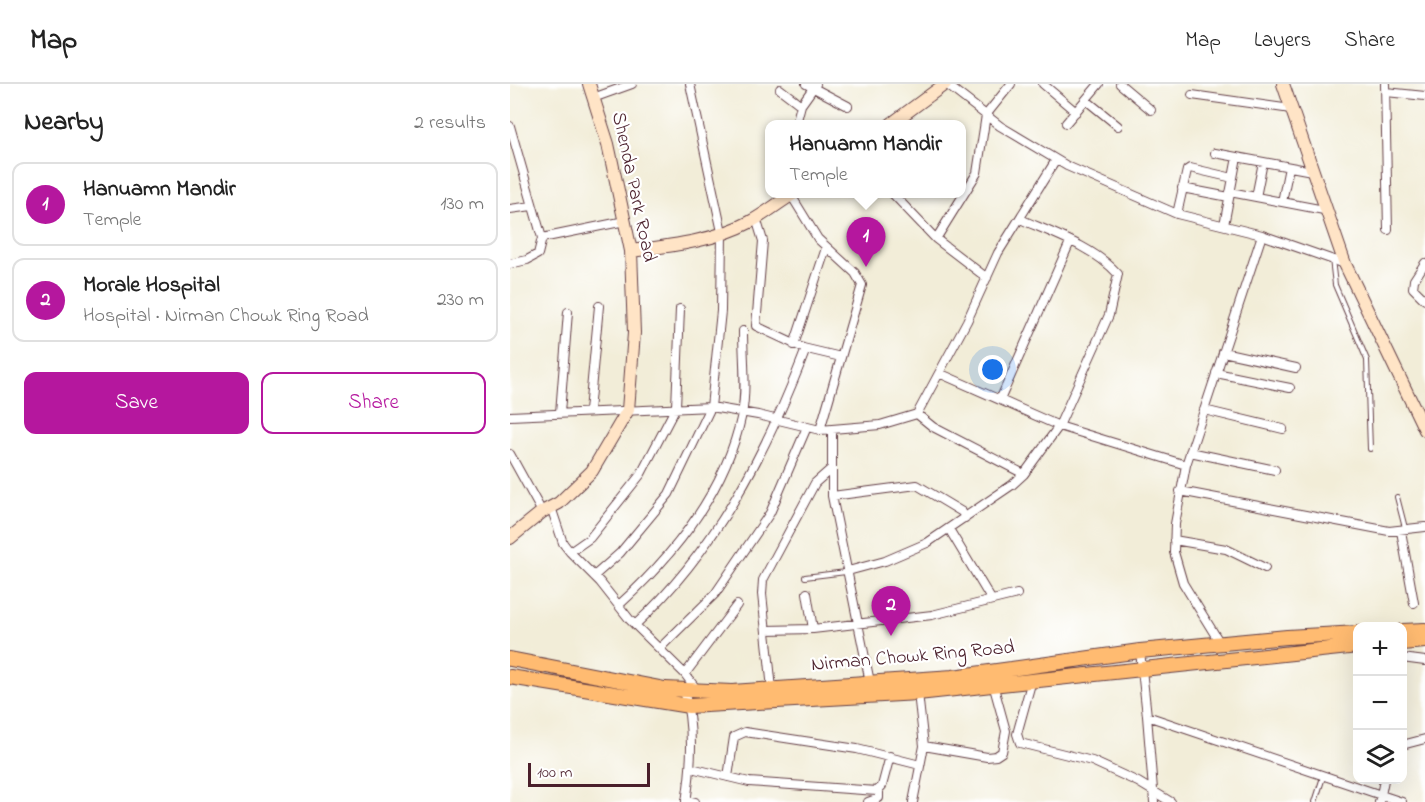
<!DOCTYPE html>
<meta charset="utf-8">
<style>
:root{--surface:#fff;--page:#f2f2f2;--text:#222;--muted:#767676;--line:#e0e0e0;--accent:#b5179e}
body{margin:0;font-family:"Indie Flower",sans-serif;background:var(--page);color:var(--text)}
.controls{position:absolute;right:18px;bottom:18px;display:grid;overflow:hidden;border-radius:12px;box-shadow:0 6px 24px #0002}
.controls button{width:54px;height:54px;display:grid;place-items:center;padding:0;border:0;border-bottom:2px solid var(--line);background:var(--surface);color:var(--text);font:30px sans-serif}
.scale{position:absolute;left:18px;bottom:15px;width:122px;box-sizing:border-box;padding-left:6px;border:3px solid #4a1f2b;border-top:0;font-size:16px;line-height:21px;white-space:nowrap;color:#4a1f2b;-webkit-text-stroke:4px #fff;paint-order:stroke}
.you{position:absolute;left:483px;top:286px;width:21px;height:21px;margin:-15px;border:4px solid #fff;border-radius:50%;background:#1a73e8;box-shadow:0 0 0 9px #1a73e833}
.badge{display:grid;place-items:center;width:39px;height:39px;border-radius:50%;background:var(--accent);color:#fff;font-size:20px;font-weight:700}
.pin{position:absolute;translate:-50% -50px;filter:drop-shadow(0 2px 3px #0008)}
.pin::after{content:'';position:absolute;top:32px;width:21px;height:18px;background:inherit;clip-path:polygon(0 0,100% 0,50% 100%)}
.popup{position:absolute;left:255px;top:36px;width:201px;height:78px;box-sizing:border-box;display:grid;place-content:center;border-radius:12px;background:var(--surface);filter:drop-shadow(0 2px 4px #0005);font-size:20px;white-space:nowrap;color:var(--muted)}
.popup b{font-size:22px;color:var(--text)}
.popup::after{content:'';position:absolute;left:50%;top:100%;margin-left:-12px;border:12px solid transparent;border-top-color:var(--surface)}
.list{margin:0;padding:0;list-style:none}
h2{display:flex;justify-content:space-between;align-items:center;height:78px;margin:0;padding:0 24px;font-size:26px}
h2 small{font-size:20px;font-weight:400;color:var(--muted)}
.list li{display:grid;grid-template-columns:39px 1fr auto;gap:18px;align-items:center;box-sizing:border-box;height:84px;margin:0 12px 12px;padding:0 12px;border:2px solid var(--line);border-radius:12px}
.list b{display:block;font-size:22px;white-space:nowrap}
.list p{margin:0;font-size:20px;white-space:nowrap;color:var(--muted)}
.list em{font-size:20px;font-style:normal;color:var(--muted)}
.actions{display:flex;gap:12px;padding:18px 24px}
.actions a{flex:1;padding:14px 0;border:2px solid var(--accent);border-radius:12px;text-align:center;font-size:21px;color:var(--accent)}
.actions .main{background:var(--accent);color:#fff}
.icon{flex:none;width:33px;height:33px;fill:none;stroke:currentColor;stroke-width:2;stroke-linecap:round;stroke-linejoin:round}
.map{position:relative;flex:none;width:915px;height:718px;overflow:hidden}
header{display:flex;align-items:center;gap:36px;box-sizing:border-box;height:84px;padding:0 30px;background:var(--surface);border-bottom:2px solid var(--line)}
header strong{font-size:28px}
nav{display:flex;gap:33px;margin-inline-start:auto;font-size:21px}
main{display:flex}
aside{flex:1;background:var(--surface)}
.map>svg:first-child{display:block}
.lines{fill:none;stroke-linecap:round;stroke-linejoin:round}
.lane-casing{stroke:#633e45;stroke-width:6}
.street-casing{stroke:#633e45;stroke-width:10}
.secondary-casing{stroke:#633e45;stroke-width:14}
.primary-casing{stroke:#633e45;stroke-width:16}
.lane{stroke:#fff;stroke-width:4}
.street{stroke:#fff;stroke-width:8}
.secondary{stroke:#ffe4c6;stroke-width:12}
.primary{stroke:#ffbb71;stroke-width:14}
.labels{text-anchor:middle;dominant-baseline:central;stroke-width:4.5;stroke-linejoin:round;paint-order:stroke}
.street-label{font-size:20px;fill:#4a1f2b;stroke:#fff}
</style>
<header>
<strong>Map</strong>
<nav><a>Map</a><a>Layers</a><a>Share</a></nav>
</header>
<main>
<aside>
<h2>Nearby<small>2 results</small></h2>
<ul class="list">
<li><span class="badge">1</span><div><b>Hanuamn Mandir</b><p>Temple</p></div><em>130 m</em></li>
<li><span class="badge">2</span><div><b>Morale Hospital</b><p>Hospital · Nirman Chowk Ring Road</p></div><em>230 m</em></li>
</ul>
<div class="actions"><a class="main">Save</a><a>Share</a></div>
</aside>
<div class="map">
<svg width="915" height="718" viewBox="0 0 915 718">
<rect width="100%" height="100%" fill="#fff"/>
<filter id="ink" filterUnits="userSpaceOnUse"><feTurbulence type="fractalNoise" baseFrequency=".0167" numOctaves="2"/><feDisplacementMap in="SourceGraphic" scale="12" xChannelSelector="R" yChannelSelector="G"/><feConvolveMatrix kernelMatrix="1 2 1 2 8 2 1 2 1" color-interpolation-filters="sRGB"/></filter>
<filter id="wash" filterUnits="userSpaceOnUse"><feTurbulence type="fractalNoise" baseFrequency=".008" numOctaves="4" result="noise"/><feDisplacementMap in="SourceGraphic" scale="24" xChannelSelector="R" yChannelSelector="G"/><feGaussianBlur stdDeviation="1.35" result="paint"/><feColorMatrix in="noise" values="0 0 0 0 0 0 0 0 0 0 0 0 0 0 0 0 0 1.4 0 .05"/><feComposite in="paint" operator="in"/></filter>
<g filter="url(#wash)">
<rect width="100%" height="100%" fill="#f2edd8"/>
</g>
<g filter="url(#ink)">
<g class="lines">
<g class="lane-casing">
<path id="lane" d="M822,175L825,201L857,276L860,365
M887,413L895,444
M295,493L336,488
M805,718L813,693"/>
</g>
<g class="street-casing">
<path id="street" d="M296,0L338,22
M436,0L490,42L557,82L667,130L752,151L835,180
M533,0L566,28
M610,0L641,26
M875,0L878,146
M270,5L291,21
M876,8L915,12
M682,11L781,25
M83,14L122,0
M576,16L608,42
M556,39L589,0
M286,40L291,21L306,0
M0,42L32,154L28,170L17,176L0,180
M705,69L802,87
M672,104L719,113
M720,108L814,126
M383,110L426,155L477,194
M281,111L308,155L345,189L352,201L310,346
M746,113L753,78
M772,118L779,83
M0,125L22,122
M667,130L677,86L680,84L723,94
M246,134L253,157L246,242L293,264L331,273
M714,141L727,73
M32,154L115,137
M426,155L467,89L476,31L501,0
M915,179L904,196L903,204L915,216
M284,261L316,164
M713,268L786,284
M429,289L549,342L676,381
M706,289L780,304
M490,316L560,158
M694,326L773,345
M79,327L89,222
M50,329L58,228
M407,330L423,343L514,390
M0,332L201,323L248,331L310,346L370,341L407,330L457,237L488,169L546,76
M322,346V412L361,603
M680,368L765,386
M0,370L32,428
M670,407L879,447L915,443
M322,412L407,401L452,428L455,434
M41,423L53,459L60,468L90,498L120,536L175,590L187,606
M439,445L481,515
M891,447L904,519
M664,456L716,465L755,484
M60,468L80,454L131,390L166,323L170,225
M338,487L375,477L417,459L502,401L514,390L549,342L599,231L608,190C584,163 542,149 510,135
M84,492L110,469L159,410L201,323L211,227L212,148L180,0
M297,509L303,545
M109,521C164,471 216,406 232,330C237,305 233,274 233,247
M125,541C206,466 257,367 296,265
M256,546L303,545L422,531L507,510
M710,559L673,499L664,468L665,440L676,381L752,151
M150,564L205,510L260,429L297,343
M630,567L637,632L871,711L869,718
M892,574L915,577
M175,590L227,521
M522,596L507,650L510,659L582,677L628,698L661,718
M262,605L252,510L253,496L305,399L322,384
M174,606C184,643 182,680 176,718
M637,632L644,718
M892,661L915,655
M414,662L477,673L486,672L492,668L496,647L483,600
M181,684L239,698L367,707L372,702L380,672
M218,693L224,653L235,648L347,665L410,681
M874,696L871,711L892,718
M176,716L185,718
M358,718L369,714V706
M403,718L414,662L408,609"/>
</g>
<g class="secondary-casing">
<path id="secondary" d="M773,0L835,180L915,346
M381,40L435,0
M121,167C160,162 205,157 240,138C255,130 268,119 283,110
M0,454L32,428L49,419L82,387L118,326L124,249L121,167L98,60L79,0"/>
</g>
<g class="primary-casing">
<path id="primary" d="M892,547L915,546
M892,559L915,557
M0,575L155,605L222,608L443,593L630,567L777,553L848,549
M0,593L179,622L408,609L848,562"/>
</g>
<use href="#lane" class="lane"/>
<use href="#street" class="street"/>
<use href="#secondary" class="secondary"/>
<use href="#primary" class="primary"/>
</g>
</g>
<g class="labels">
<g class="street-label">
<text transform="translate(123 103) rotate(78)">Shenda Park Road</text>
<text transform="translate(403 573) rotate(-5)">Nirman Chowk Ring Road</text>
</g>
</g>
</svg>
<div class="controls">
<button>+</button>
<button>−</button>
<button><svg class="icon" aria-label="layers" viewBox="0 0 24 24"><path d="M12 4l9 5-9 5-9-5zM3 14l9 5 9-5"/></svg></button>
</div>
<div class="scale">100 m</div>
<div class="you"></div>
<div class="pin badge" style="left:356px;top:183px">1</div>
<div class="popup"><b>Hanuamn Mandir</b>Temple</div>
<div class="pin badge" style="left:381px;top:552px">2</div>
</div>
</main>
